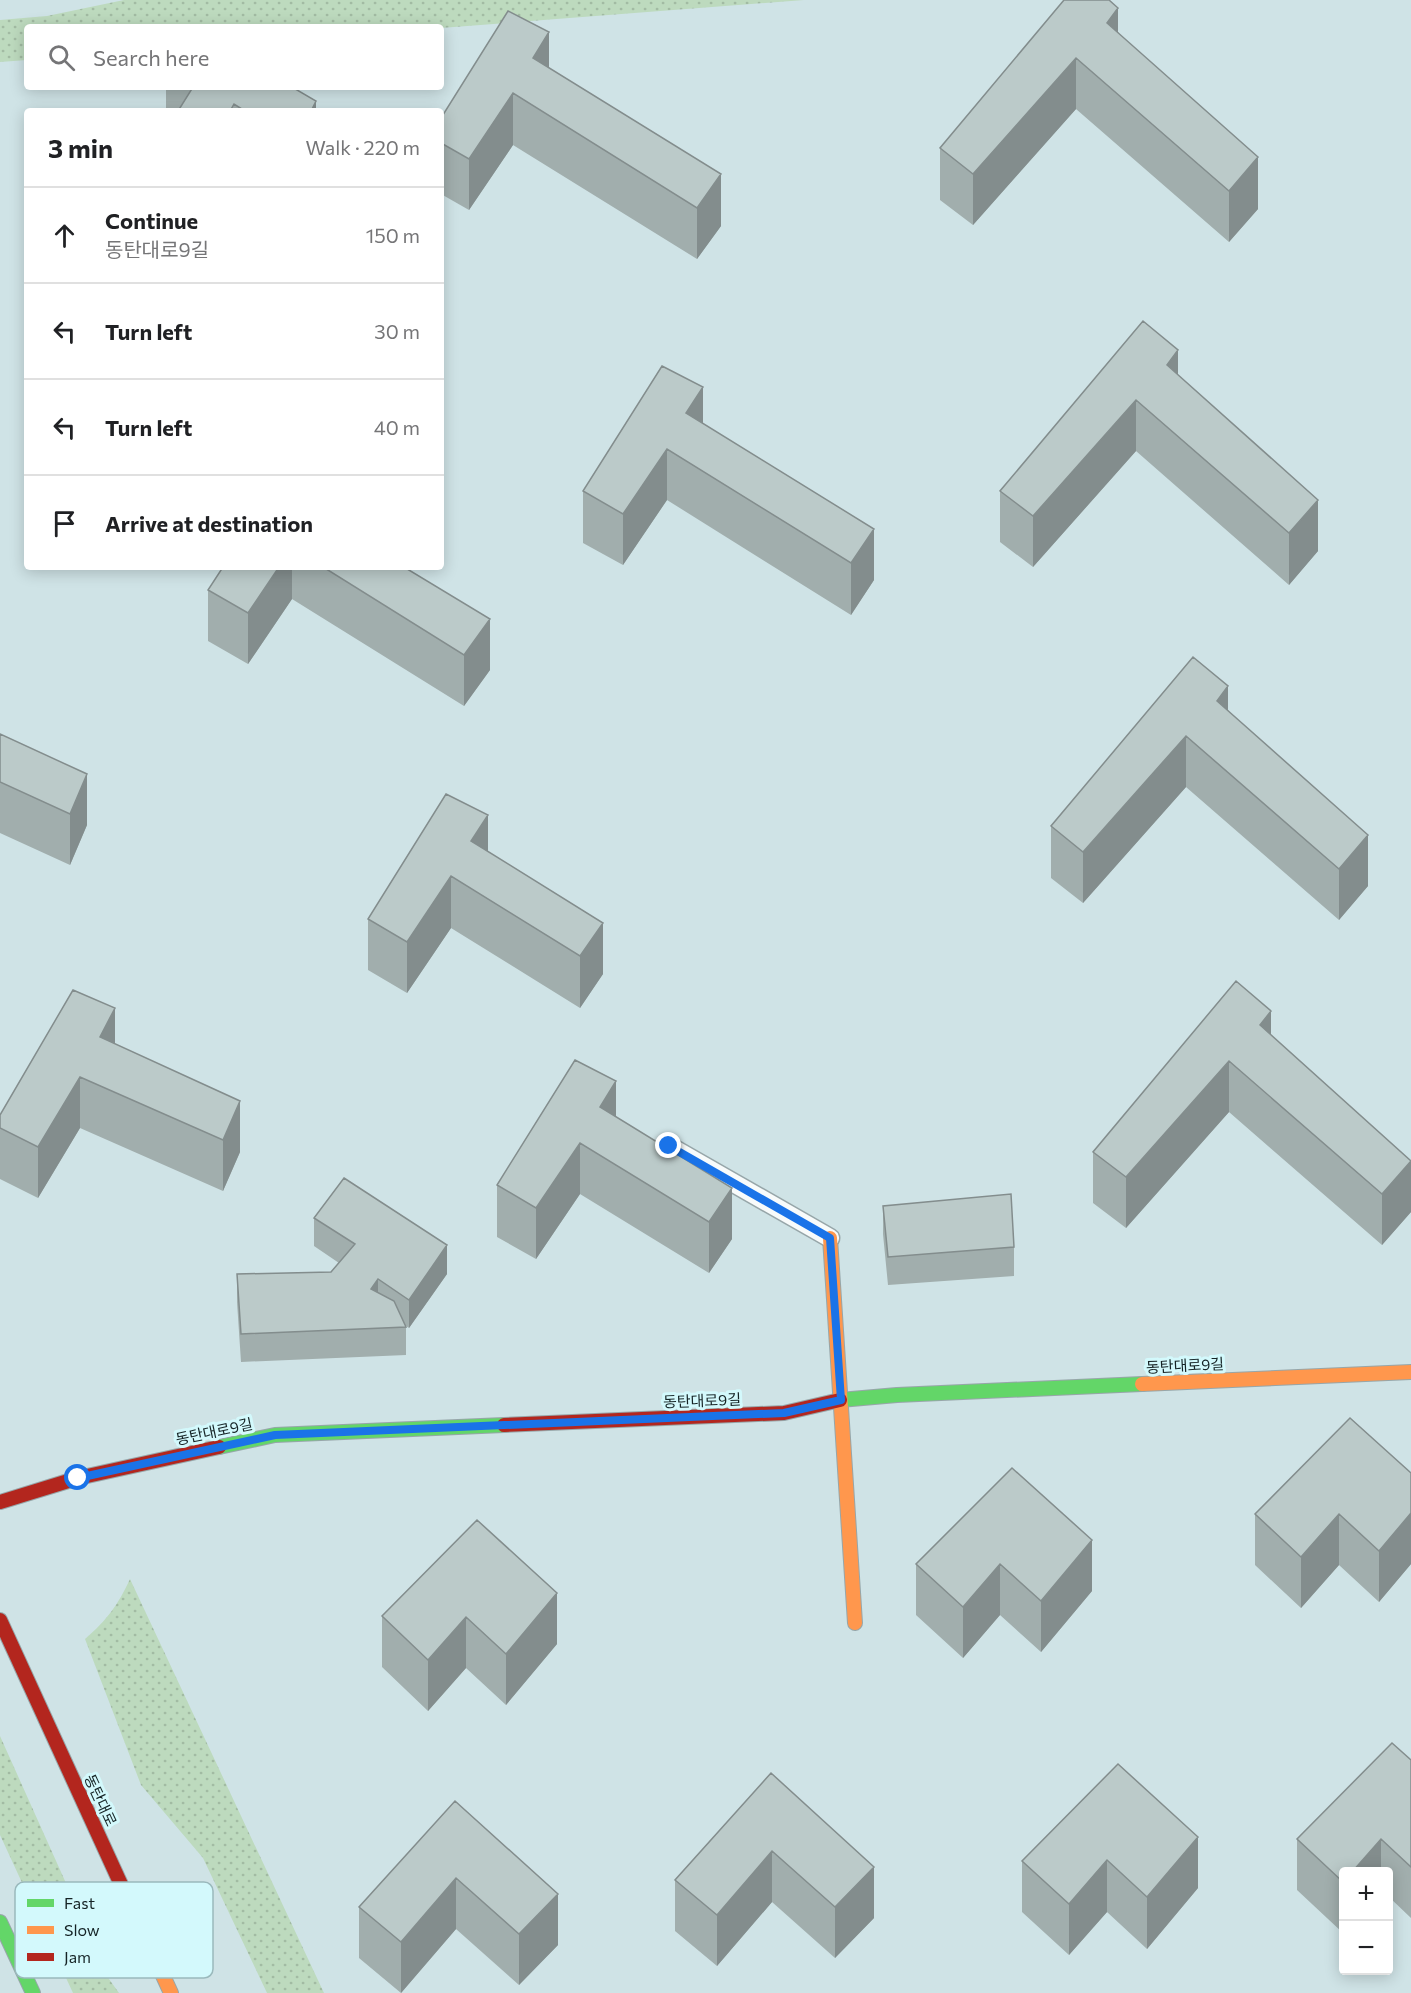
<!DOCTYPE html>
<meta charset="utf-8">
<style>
:root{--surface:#fff;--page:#f2f2f2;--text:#202124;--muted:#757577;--line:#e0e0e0}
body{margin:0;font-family:Commissioner,"Noto Sans KR",sans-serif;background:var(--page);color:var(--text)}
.controls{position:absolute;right:18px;bottom:18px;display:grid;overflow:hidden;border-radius:6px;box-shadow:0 3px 15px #0003}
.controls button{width:54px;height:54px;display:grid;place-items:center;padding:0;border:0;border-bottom:2px solid var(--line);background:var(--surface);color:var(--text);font:30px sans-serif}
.stop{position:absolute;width:18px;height:18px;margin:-14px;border:4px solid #1a73e8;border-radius:50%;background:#fff}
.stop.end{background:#1a73e8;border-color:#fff;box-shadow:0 2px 6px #0008}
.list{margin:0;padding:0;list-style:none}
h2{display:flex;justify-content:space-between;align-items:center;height:78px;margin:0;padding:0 24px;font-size:26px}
h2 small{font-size:20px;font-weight:400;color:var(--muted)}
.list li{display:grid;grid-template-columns:39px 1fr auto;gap:18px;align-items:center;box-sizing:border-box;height:96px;padding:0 24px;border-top:2px solid var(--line)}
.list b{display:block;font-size:22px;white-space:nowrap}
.list p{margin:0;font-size:20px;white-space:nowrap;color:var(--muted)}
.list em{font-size:20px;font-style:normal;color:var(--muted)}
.icon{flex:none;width:33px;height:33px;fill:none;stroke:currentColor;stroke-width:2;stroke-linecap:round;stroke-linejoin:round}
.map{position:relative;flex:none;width:1411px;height:1993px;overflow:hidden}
.search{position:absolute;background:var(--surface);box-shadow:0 3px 15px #0003;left:24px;top:24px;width:420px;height:66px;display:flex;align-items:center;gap:15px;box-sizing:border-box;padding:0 21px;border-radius:6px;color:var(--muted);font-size:22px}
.panel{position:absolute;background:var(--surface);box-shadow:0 3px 15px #0003;left:24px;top:108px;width:420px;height:462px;border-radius:6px}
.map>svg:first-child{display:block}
.grass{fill:url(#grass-dots)}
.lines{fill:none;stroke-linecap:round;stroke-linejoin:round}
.lane-casing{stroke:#97a6a9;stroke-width:21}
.fast-casing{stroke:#97a6a9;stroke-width:16}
.slow-casing{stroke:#97a6a9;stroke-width:16}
.jam-casing{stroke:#97a6a9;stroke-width:16}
.lane{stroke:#f8fbfb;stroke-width:18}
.fast{stroke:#63d668;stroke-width:14}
.slow{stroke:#ff974d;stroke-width:14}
.jam{stroke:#b3261e;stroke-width:14}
.wall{fill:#a1aead}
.shaded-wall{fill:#838d8d}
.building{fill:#bbcac9;stroke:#838d8d;stroke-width:1.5}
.route{stroke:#1a73e8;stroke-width:8}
.labels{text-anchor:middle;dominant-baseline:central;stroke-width:6;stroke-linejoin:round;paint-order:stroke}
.street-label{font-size:15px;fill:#152325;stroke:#d3f9fc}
.key{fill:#d3f9fc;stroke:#9ab9bc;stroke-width:1.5}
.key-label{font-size:16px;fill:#152325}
</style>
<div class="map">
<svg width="1411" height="1993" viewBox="0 0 1411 1993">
<defs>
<pattern id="grass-dots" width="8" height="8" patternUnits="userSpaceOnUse" patternTransform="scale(1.5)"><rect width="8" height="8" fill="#bddabe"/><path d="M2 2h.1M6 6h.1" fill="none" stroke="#a2bba3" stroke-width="1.8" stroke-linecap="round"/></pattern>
</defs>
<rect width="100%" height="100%" fill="#cfe3e6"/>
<path class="grass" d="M124,0H804L441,28L27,27V60L0,62V20L47,16Z
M130,1579L324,1993H267L203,1858L141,1785L85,1639C107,1620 118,1605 130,1579Z
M0,1736L109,1979L119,1993H73L0,1835Z"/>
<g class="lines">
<g class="lane-casing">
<path id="lane" d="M669,1146L830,1238"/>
</g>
<g class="fast-casing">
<path id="fast" d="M840,1400L897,1395L1142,1384
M219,1447L275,1435L504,1425
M0,1922L33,1993"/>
</g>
<g class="slow-casing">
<path id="slow" d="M830,1238L855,1623
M1142,1384L1411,1372
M124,1891L171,1993"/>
</g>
<g class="jam-casing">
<path id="jam" d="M504,1425L784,1413L840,1400
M0,1502L78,1478L219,1447
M0,1620L124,1891"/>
</g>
<use href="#lane" class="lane"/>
<use href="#fast" class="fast"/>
<use href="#slow" class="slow"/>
<use href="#jam" class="jam"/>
</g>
<path class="wall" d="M1064,0L1118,32L1258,209L1229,242L1076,109L973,225L940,200V148Z
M549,68L721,226L697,259L513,145L469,210L441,194V118Z
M166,87H292L316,111H166Z
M1143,321L1178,375L1318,551L1289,585L1136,451L1033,567L1000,542V491Z
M703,423L874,580L851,615L667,500L623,565L583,543V491Z
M223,567H404L490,670L464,706L292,599L248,664L208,641V590Z
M1193,657L1228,710L1368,886L1339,920L1186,787L1083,903L1051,878V826Z
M0,734L87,825L70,865L0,833Z
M488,851L603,974L580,1008L451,928L407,993L368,970V919Z
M1236,981L1271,1035L1411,1212L1382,1245L1229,1112L1126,1228L1093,1203V1152Z
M115,1044L240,1152L223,1191L80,1128L38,1198L0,1179V1115Z
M616,1117L732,1239L709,1273L580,1194L536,1259L497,1237V1185Z
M883,1206L1014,1247V1276L888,1285L883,1234Z
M314,1218L447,1274L409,1328L406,1326V1355L241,1362L237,1302V1274L331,1272L339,1263L314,1246Z
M1012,1468L1092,1591L1041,1652L1000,1615L963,1658L916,1615V1564Z
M1411,1473V1564L1379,1602L1339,1565L1301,1608L1255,1565V1514Z
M477,1520L557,1644L506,1705L466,1668L428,1711L382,1667V1616Z
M1411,1760V1918L1389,1897V1872H1344V1932L1343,1933L1297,1890V1839Z
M1118,1764L1198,1888L1147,1949L1107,1912L1069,1955L1022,1912V1861Z
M771,1773L874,1918L835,1958L772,1902L717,1966L675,1931V1880Z
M455,1801L558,1945L519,1985L456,1929L401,1993L359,1958V1907Z"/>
<path class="shaded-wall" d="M1118,8V59L1107,23Z
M549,32V83L533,58Z
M1076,58V109L973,225V174Z
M513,93V145L469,210V159Z
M316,101V111H311Z
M1258,157V209L1229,242V191Z
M721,174V226L697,259V208Z
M1178,350V401L1167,365Z
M703,387V438L686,413Z
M1136,400V451L1033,567V516Z
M667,449V500L623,565V514Z
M1318,500V551L1289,585V533Z
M874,529V580L851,615V563Z
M279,567H292V599L248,664V613Z
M490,619V670L464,706V655Z
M1228,686V737L1217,701Z
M1186,736V787L1083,903V852Z
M87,774V825L70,865V814Z
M488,815V867L471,841Z
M1368,835V886L1339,920V869Z
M451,876V928L407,993V942Z
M603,923V974L580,1008V956Z
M115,1008V1060L100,1037Z
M1271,1011V1062L1260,1025Z
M1229,1061V1112L1126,1228V1177Z
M80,1077V1128L38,1198V1147Z
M616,1081V1132L600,1107Z
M240,1101V1152L223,1191V1140Z
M580,1143V1194L536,1259V1208Z
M1411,1161V1212L1382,1245V1194Z
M732,1188V1239L709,1273V1222Z
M447,1245V1274L409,1328V1300Z
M378,1279V1308L371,1289Z
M1411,1513V1564L1379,1602V1551Z
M1339,1514V1565L1301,1608V1557Z
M1092,1540V1591L1041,1652V1601Z
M1000,1564V1615L963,1658V1607Z
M557,1593V1644L506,1705V1654Z
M466,1617V1668L428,1711V1660Z
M1198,1837V1888L1147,1949V1897Z
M1381,1839V1872H1352Z
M772,1851V1902L717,1966V1915Z
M1107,1860V1912L1069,1955V1904Z
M874,1867V1918L835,1958V1907Z
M456,1878V1929L401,1993V1942Z
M1344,1881V1932L1343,1933V1882Z
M558,1894V1945L519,1985V1934Z"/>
<path class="building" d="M1064,0H1109L1118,8L1107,23L1258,157L1229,191L1076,58L973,174L940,148Z
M508,11L549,32L533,58L721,174L697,208L513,93L469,159L441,143V118Z
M193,87H292L316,101L311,111H245L234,104L230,111H178Z
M1143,321L1178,350L1167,365L1318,500L1289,533L1136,400L1033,516L1000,491Z
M662,366L703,387L686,413L874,529L851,563L667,449L623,514L583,491Z
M223,567H279L248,613L208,590Z
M323,567H404L490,619L464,655Z
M1193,657L1228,686L1217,701L1368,835L1339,869L1186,736L1083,852L1051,826Z
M0,734L87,774L70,814L0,782Z
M446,794L488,815L471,841L603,923L580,956L451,876L407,942L368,919Z
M1236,981L1271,1011L1260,1025L1411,1161L1382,1194L1229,1061L1126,1177L1093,1152Z
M73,990L115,1008L100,1037L240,1101L223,1140L80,1077L38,1147L0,1128V1115Z
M575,1060L616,1081L600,1107L732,1188L709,1222L580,1143L536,1208L497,1185Z
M344,1178L447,1245L409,1300L378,1279L371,1289L394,1301L406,1327L241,1334L237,1274L331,1272L355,1244L314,1218Z
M1011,1194L1014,1247L888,1257L883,1206Z
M1350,1418L1411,1473V1513L1379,1551L1339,1514L1301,1557L1255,1514Z
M1012,1468L1092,1540L1041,1601L1000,1564L963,1607L916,1564Z
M477,1520L557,1593L506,1654L466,1617L428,1660L382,1616Z
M1392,1743L1411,1760V1867L1381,1839L1352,1872H1344L1343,1882L1297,1839Z
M1118,1764L1198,1837L1147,1897L1107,1860L1069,1904L1022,1861Z
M771,1773L874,1867L835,1907L772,1851L717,1915L675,1880Z
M455,1801L558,1894L519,1934L456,1878L401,1942L359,1907Z"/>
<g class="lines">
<path class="route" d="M78,1478L275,1435L784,1413L841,1400L830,1238L669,1146"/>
</g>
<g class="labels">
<g class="street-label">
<text transform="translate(1185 1365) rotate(-3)">동탄대로9길</text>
<text transform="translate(702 1400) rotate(-2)">동탄대로9길</text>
<text transform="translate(214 1431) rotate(-12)">동탄대로9길</text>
<text transform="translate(101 1800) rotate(65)">동탄대로</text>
</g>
</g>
<rect x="15" y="1882" width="198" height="96" rx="9" class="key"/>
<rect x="27" y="1899" width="27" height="8" fill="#63d668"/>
<rect x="27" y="1926" width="27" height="8" fill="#ff974d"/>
<rect x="27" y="1953" width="27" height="8" fill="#b3261e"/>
<g class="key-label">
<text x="64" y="1909">Fast</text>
<text x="64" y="1936">Slow</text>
<text x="64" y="1963">Jam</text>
</g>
</svg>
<div class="controls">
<button>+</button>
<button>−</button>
</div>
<div class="stop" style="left:78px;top:1478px"></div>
<div class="stop end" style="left:669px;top:1146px"></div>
<div class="search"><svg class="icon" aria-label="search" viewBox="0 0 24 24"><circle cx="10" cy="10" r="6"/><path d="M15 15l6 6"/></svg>Search here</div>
<section class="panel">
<h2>3 min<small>Walk · 220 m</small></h2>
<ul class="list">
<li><svg class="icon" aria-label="ahead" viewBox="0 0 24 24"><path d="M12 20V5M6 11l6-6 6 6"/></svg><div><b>Continue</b><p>동탄대로9길</p></div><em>150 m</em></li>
<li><svg class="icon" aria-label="left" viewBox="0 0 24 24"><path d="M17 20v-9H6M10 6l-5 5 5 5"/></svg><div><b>Turn left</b></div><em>30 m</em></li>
<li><svg class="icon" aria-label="left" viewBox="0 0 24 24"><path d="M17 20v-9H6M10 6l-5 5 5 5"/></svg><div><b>Turn left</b></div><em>40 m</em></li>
<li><svg class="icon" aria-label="arrive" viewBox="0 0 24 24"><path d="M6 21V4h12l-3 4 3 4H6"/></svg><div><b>Arrive at destination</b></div></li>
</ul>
</section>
</div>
